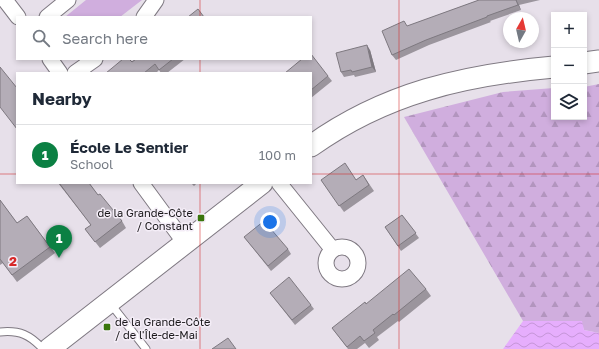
<!DOCTYPE html>
<meta charset="utf-8">
<style>
:root{--surface:#fff;--page:#f6f6f7;--text:#1f2937;--muted:#747a83;--line:#e0e1e3;--accent:#0b8043}
body{margin:0;font-family:"Golos Text",sans-serif;background:var(--page);color:var(--text)}
.controls{position:absolute;right:12px;top:12px;display:grid;overflow:hidden;border-radius:0px;box-shadow:0 2px 6px #0003}
.controls button{width:36px;height:36px;display:grid;place-items:center;padding:0;border:0;border-bottom:1px solid var(--line);background:var(--surface);color:var(--text);font:20px sans-serif}
.compass{position:absolute;left:503px;top:12px;width:36px;height:36px;border-radius:50%;background:var(--surface);box-shadow:0 2px 6px #0003;rotate:8deg}
.you{position:absolute;left:270px;top:222px;width:14px;height:14px;margin:-10px;border:3px solid #fff;border-radius:50%;background:#1a73e8;box-shadow:0 0 0 6px #1a73e833}
.badge{display:grid;place-items:center;width:26px;height:26px;border-radius:50%;background:var(--accent);color:#fff;font-size:13px;font-weight:700}
.pin{position:absolute;translate:-50% -33px;filter:drop-shadow(0 1px 2px #0008)}
.pin::after{content:'';position:absolute;top:21px;width:14px;height:12px;background:inherit;clip-path:polygon(0 0,100% 0,50% 100%)}
.list{margin:0;padding:0;list-style:none}
h2{display:flex;justify-content:space-between;align-items:center;height:52px;margin:0;padding:0 16px;font-size:17px}
h2 small{font-size:13px;font-weight:400;color:var(--muted)}
.list li{display:grid;grid-template-columns:26px 1fr auto;gap:12px;align-items:center;box-sizing:border-box;height:60px;padding:0 16px;border-top:1px solid var(--line)}
.list b{display:block;font-size:15px;white-space:nowrap}
.list p{margin:0;font-size:13px;white-space:nowrap;color:var(--muted)}
.list em{font-size:13px;font-style:normal;color:var(--muted)}
.icon{flex:none;width:22px;height:22px;fill:none;stroke:currentColor;stroke-width:2;stroke-linecap:round;stroke-linejoin:round}
.map{position:relative;flex:none;width:599px;height:349px;overflow:hidden}
.search{position:absolute;background:var(--surface);box-shadow:0 2px 6px #0003;left:16px;top:16px;width:296px;height:44px;display:flex;align-items:center;gap:10px;box-sizing:border-box;padding:0 14px;border-radius:0px;color:var(--muted);font-size:15px}
.panel{position:absolute;background:var(--surface);box-shadow:0 2px 6px #0003;left:16px;top:72px;width:296px;height:112px;border-radius:0px}
.map>svg:first-child{display:block}
.green{fill:#d0aede}
.forest{fill:url(#forest-firs)}
.water{fill:url(#water-waves)}
.lines{fill:none;stroke-linecap:round;stroke-linejoin:round}
.service-casing{stroke:#7f7982;stroke-width:9}
.minor-casing{stroke:#7f7982;stroke-width:17}
.secondary-casing{stroke:#7f7982;stroke-width:23}
.service{stroke:#fff;stroke-width:7}
.minor{stroke:#fff;stroke-width:15}
.secondary{stroke:#fff;stroke-width:21}
.wall{fill:#9b959d}
.shaded-wall{fill:#7e7980}
.building{fill:#b4adb7;stroke:#7e7980}
.grid{fill:none;stroke:#d62828;stroke-width:1;stroke-opacity:0.55}
.poi-dot{fill:#3a760c;stroke:#f4edf7;stroke-width:1.5}
.labels{text-anchor:middle;dominant-baseline:central;stroke-width:3;stroke-linejoin:round;paint-order:stroke}
.poi-label{font-size:11px;fill:#1a181b;stroke:#f4edf7;text-anchor:end}
.grid-label{font-size:13px;text-anchor:middle;font-weight:bold;fill:#d62828;stroke:#f4edf7;stroke-width:3;stroke-linejoin:round;paint-order:stroke}
</style>
<div class="map">
<svg width="599" height="349" viewBox="0 0 599 349">
<defs>
<pattern id="forest-firs" width="22" height="20" patternUnits="userSpaceOnUse"><rect width="22" height="20" fill="#d0aede"/><path d="M5 1l3.5 6h-7zM16 11l3.5 6h-7z" fill="#b295be"/></pattern>
<pattern id="water-waves" width="16" height="10" patternUnits="userSpaceOnUse"><rect width="16" height="10" fill="#e6aefd"/><path d="M0 5q4-4 8 0t8 0" fill="none" stroke="#c595d8"/></pattern>
</defs>
<rect width="100%" height="100%" fill="#e7e0ea"/>
<path class="green" d="M86,0H142L120,17H65Z"/>
<path class="forest" d="M599,84V333L584,330L581,321H523L404,117L503,92L554,88V117H584V87Z"/>
<path class="water" d="M523,321H582L584,330L599,333V349H503Z"/>
<g class="lines">
<g class="service-casing">
<path id="service" d="M110,303L146,349
M0,332C20,330 30,335 43,349"/>
</g>
<g class="minor-casing">
<path id="minor" d="M5,0L18,17
M47,17L68,0
M144,17L156,0
M50,59L60,73
M75,73L95,59
M141,183L185,243
M279,183L333,250
M326 263a16 16 0 1 1 32 0a16 16 0 1 1-32 0Z"/>
</g>
<g class="secondary-casing">
<path id="secondary" d="M584,63L599,61
M311,146C385,93 464,75 554,67
M49,349L262,183"/>
</g>
<use href="#service" class="service"/>
<use href="#minor" class="minor"/>
<use href="#secondary" class="secondary"/>
</g>
<path class="wall" d="M479,0H540L519,5L521,10L490,21L491,22L429,45L396,60L392,55L408,26Z
M370,50L376,72L355,77L354,75L344,77L341,72Z
M136,59H185L167,73H161L159,70L156,73H106L132,62Z
M311,73L328,76L332,81L311,98Z
M363,175L374,191L344,212L321,180H356Z
M58,183H89L98,195L122,221L126,228L100,248L85,229L91,225Z
M191,183H197L194,186Z
M0,200L17,223L27,216L55,253L17,282L3,263L0,265Z
M402,215L419,238L401,251L385,227Z
M244,237L288,249L291,254L271,271Z
M426,289L431,296L399,322L398,321L377,337L379,340L369,348L365,343L357,349H348L332,328L366,304Z
M270,293L311,305L314,309L295,325Z"/>
<path class="shaded-wall" d="M516,0L519,5L521,10L518,5Z
M367,45L370,50L376,72L372,67Z"/>
<path class="building" d="M479,0H517H516L518,5L487,16V17L426,40L392,55L382,31L404,21L407,26Z
M198,9L204,17H188Z
M367,45L372,67L352,72L351,70L341,72L336,53Z
M311,54L328,76L311,90V73H285L302,59H311Z
M123,59H129L132,62L136,59H173L159,70L155,64L144,73H106Z
M0,67L17,88V129L0,107Z
M345,163L356,180L363,175L369,185L339,206L321,180Z
M59,183H89L98,195L100,194L122,221L95,242L85,229L91,225Z
M0,200L17,223L27,216L50,247L12,275L0,259Z
M402,215L416,233L398,246L385,227Z
M264,221L288,249L268,266L244,237Z
M409,269L426,289L394,315L393,314L373,330L375,333L364,341L360,336L347,347L332,328L365,302L366,304Z
M289,277L311,305L292,320L270,293Z
M228,338L236,349H212Z"/>
<path class="grid" d="M200,0V17M399,0V349M200,59V73M0,174H17M311,174H599M200,183V349"/>
<g class="poi-dot">
<rect x="197" y="214" width="8" height="8" rx="2"/>
<rect x="103" y="323" width="8" height="8" rx="2"/>
</g>
<g class="labels">
<g class="poi-label">
<text x="193" y="212">de la Grande-Côte<tspan x="193" dy="13">/ Constant</tspan></text>
<text x="115" y="321" text-anchor="start">de la Grande-Côte<tspan x="115" dy="13">/ de l'Île-de-Mai</tspan></text>
</g>
</g>
<g class="grid-label">
<text x="13" y="266">2</text>
</g>
</svg>
<div class="controls">
<button>+</button>
<button>−</button>
<button><svg class="icon" aria-label="layers" viewBox="0 0 24 24"><path d="M12 4l9 5-9 5-9-5zM3 14l9 5 9-5"/></svg></button>
</div>
<svg class="compass" viewBox="-18 -18 36 36"><path d="M0-13l5 13h-10z" fill="#e53935"/><path d="M0 13l5-13h-10z" fill="#747a83"/></svg>
<div class="you"></div>
<div class="pin badge" style="left:59px;top:258px">1</div>
<div class="search"><svg class="icon" aria-label="search" viewBox="0 0 24 24"><circle cx="10" cy="10" r="6"/><path d="M15 15l6 6"/></svg>Search here</div>
<section class="panel">
<h2>Nearby<small></small></h2>
<ul class="list">
<li><span class="badge">1</span><div><b>École Le Sentier</b><p>School</p></div><em>100 m</em></li>
</ul>
</section>
</div>
